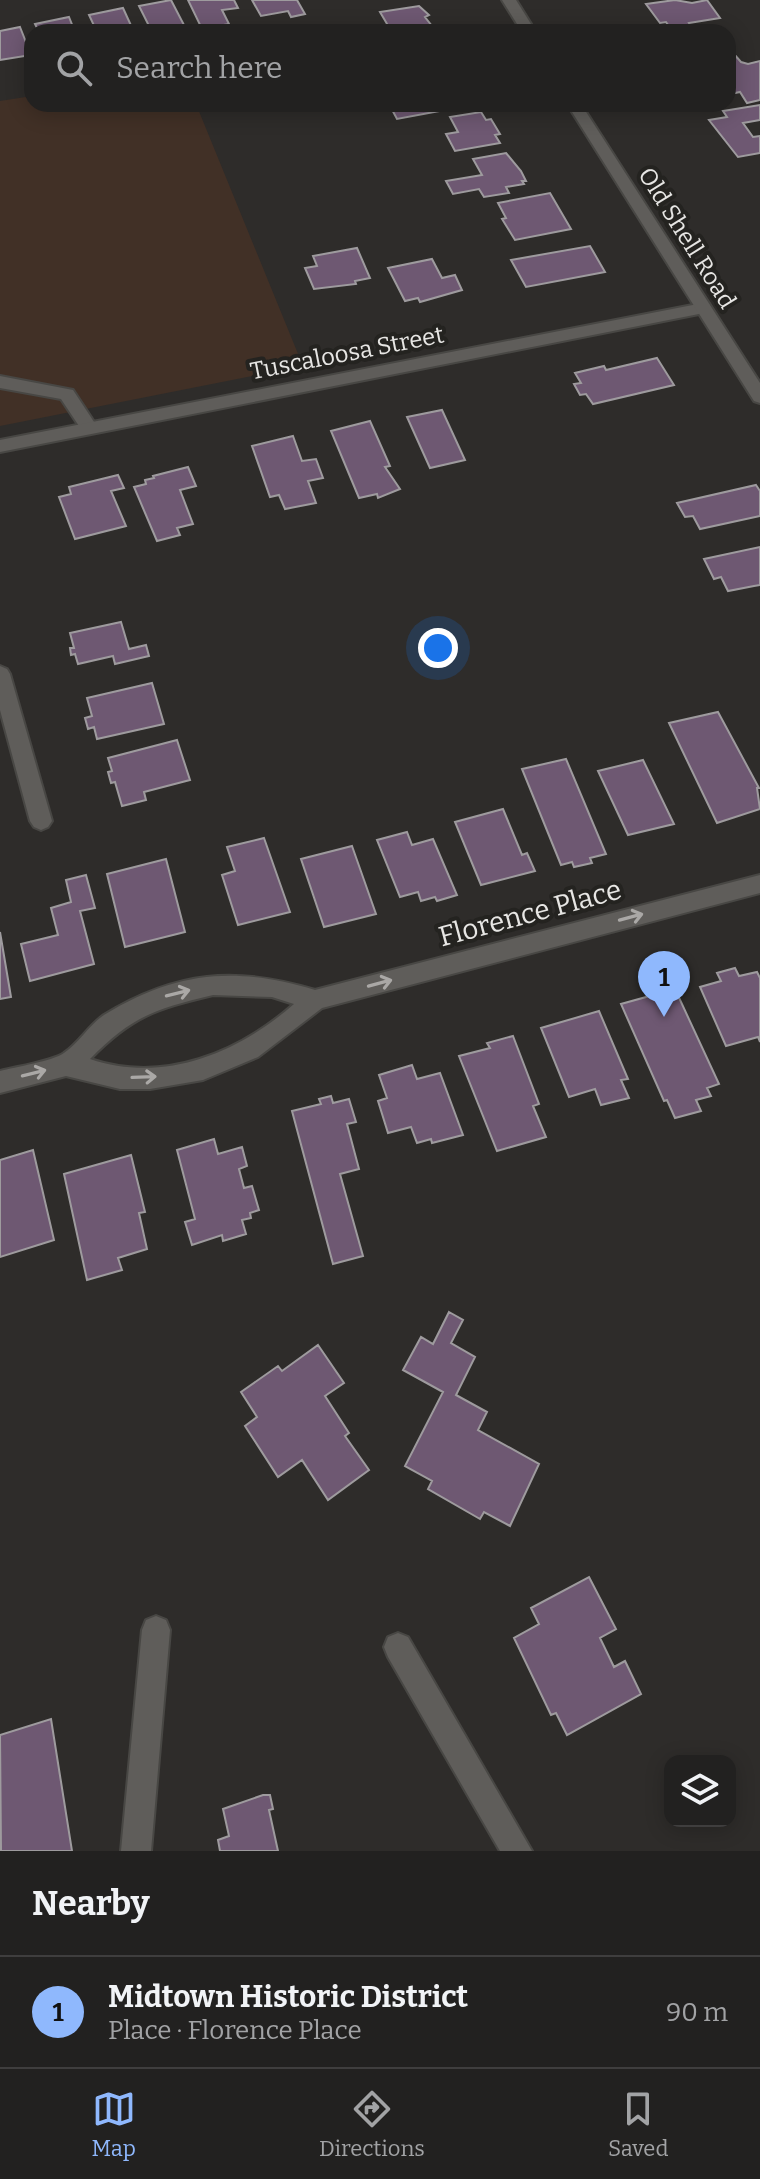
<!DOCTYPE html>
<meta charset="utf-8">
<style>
:root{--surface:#222120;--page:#2a2929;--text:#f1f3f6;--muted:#a2a3a5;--line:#3f3e3e;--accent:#8fb8fd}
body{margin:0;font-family:Bitter,serif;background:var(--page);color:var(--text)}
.controls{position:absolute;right:24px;bottom:24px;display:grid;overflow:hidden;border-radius:16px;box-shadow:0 4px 20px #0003}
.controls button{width:72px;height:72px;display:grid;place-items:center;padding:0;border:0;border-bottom:2px solid var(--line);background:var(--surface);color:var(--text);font:40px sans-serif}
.you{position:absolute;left:438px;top:648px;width:28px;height:28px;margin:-20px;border:6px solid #fff;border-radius:50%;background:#1a73e8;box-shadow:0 0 0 12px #1a73e833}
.badge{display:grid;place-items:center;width:52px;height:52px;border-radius:50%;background:var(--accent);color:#111;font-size:26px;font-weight:700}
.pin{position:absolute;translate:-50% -66px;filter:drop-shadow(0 2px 4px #0008)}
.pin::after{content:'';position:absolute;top:42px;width:28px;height:24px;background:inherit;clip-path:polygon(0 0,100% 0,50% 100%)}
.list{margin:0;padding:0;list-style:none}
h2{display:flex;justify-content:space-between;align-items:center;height:104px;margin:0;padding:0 32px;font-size:34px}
h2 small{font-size:26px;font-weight:400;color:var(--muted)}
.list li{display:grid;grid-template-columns:52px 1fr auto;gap:24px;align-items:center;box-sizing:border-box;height:112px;padding:0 32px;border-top:2px solid var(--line)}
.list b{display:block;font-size:30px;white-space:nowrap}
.list p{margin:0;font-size:26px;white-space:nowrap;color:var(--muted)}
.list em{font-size:26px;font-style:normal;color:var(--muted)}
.icon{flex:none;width:44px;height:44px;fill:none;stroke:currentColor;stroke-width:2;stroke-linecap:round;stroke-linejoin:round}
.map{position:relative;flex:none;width:760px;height:1851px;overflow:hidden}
.search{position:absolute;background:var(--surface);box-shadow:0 4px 20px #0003;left:24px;right:24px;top:24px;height:88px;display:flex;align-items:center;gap:20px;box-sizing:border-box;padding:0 28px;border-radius:24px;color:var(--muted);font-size:30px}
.sheet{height:216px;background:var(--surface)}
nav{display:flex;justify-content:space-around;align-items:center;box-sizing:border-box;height:112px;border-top:2px solid var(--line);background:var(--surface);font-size:22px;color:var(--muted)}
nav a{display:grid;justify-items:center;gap:4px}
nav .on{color:var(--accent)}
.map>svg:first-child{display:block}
.commercial{fill:#413026}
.building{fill:#6e5872;stroke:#9e9b9e;stroke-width:2}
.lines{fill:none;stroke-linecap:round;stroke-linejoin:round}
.service-casing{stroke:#484744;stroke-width:4}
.minor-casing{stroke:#484744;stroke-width:4}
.tertiary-casing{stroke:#484744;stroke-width:4}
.service{fill:#5f5d5a;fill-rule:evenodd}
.minor{fill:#5f5d5a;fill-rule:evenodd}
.tertiary{fill:#5f5d5a;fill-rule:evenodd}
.oneway{stroke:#aaa8a6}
.labels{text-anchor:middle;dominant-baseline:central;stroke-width:8;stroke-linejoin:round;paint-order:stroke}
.far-street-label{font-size:24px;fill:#e7e6e4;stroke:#242320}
.street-label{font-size:28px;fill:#e7e6e4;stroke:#242320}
</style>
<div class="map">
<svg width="760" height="1851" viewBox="0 0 760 1851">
<rect width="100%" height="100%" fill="#2e2c2a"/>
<path class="commercial" d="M32,96V104H196L303,366L0,426V101Z"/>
<path class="building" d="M171,0L185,27L152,32L139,6Z
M188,0H234L238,8L222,10L229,24L202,29Z
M252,0H297L305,14L291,17L288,11L261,16Z
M675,0L692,3L707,0L720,18L689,23L695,32H673L666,22L660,23L646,4Z
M419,6L429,15L425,17L432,26L417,29L414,25L390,29L380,12Z
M123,8L134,32H97L89,15Z
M69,17L75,32H39L35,24Z
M20,27L31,55L0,60V31Z
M728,54H734L741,62L748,64L760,61V100L747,103L740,92L731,94L728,90Z
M389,104H459L461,107L397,119Z
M760,105V120L743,123L753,137L760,136V153L738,157L709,120L727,117L723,111Z
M481,112L486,120L491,119L500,134L495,135L500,143L455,151L446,134L458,132L450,117Z
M506,153L521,171L526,181H522L524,184L506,187L509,193L484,197L479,189L453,194L446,181L482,175L473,159Z
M550,193L571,229L515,240L502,219L506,218L498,203Z
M590,246L605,272L526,287L511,260Z
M357,248L370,278L355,281L356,284L314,289L305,268L317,266L313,256Z
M432,259L442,278L455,275L462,290L420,302L418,298L405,301L388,268Z
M657,358L674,385L593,404L586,394L580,395L574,384L581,383L575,373L604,366L606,370Z
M442,410L465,460L430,468L407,417Z
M370,421L390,466L385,467L400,489L378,498L377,494L359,498L331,431Z
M293,436L302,461L316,459L323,478L308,481L316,503L285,509L279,495L270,497L252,446Z
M188,467L196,486L180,490L193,524L177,528L180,535L157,541L134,487L146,484L145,480L154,478L153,476Z
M118,475L124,488L111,491L126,526L75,539L59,497L71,494L69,487Z
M756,485L760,491V516L700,529L693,516L685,517L677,503Z
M760,547V585L754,586L728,591L721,577L714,579L704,559Z
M121,622L129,649L146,645L149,656L115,664L113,656L78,664L75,654L71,655L70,648H74L70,633Z
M152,683L164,724L97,739L94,727L88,729L85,718L92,716L87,698Z
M718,712L759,788H757L760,809L717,823L669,723Z
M177,740L190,780L144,792L146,800L122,806L115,782L111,783L108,772L112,771L108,758Z
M566,759L606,854L590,858L592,863L574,867L572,862L561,865L522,769Z
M643,760L674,824L628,835L598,771Z
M503,809L522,855L527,853L535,871L481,885L455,822Z
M407,832L412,845L433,839L457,895L437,901L435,897L421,901L418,892L400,897L377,840Z
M264,838L290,912L238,925L222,875L235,871L227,847Z
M352,846L376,914L324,927L301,859Z
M166,859L185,932L125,947L107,874Z
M86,875L95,908L80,911L94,964L30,981L21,944L58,935L51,908L71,902L66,880Z
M0,932L11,997L0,999Z
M735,968L739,976L757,972L760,978V1042L758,1037L726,1046L700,987L721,981L717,973Z
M675,989L719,1084L707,1088L711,1096L696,1100L701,1111L675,1118L667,1100L664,1101L621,1004Z
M599,1011L628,1079L621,1080L629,1098L601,1105L595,1089L569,1097L541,1028Z
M513,1036L539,1104L533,1106L546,1137L497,1151L459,1056L490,1048L487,1043Z
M412,1065L417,1079L440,1073L463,1135L432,1143L431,1139L417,1143L411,1127L388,1133L378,1101L387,1098L379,1075Z
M331,1096L333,1103L349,1099L356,1122L347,1124L359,1169L340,1174L363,1256L333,1264L292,1111L321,1104L319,1099Z
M214,1139L218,1154L242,1147L247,1166L239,1169L244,1188L252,1186L259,1210L250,1213L251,1218L242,1220L246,1234L223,1241L222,1235L192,1245L185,1222L195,1219L177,1150Z
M33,1150L54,1240L0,1257V1160Z
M131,1155L145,1212L139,1213L147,1249L118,1258L122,1270L87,1280L64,1174Z
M449,1312L463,1320L451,1343L475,1357L456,1395L487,1412L478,1430L539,1464L510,1526L484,1512L480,1519L428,1489L432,1481L405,1466L443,1392L403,1370L421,1337L433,1344Z
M318,1345L344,1383L325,1396L349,1433L345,1436L369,1470L328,1500L302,1460L278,1477L245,1426L257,1417L241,1392L278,1366L282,1371Z
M589,1577L616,1629L600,1638L614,1667L625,1661L641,1694L567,1735L556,1713L551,1715L514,1638L539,1624L531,1608Z
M51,1719L72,1851H1L0,1735Z
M263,1795H270L273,1809L269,1810L278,1851H220L218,1840L229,1836L223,1809Z"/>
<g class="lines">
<g class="service-casing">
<path id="service" d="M0,376L73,390L98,428L95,432H83L61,399L0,388Z
M156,1616L166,1620L170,1630L151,1851H121L142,1630L146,1620Z"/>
</g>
<g class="minor-casing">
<path id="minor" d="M703,303L709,304L711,308L709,312L0,452V440Z
M0,666L7,669L10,674L52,821L48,827L41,830L34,827L30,821L0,710Z
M760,875V893L322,1008L258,1057L203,1080L150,1089H120L66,1076L0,1093V1071C15,1067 53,1061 64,1053C79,1043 89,1025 104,1015C176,971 236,966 315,990ZM213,995L272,997L294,1004C238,1053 164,1084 90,1059C132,1016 155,1009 213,995Z
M398,1633L408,1637L532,1851H500L388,1657L384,1647L388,1637Z"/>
</g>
<g class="tertiary-casing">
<path id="tertiary" d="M502,0H516L536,32H522Z
M567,104H581L760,383V403L754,401Z"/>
</g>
<use href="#service" class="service"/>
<use href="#minor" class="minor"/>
<use href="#tertiary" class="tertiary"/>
</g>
<defs><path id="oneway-shaft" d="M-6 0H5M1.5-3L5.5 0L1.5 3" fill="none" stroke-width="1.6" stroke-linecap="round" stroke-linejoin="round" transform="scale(2)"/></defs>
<g class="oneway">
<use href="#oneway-shaft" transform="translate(631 917) rotate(-15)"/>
<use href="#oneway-shaft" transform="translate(380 983) rotate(-15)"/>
<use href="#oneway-shaft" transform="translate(178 993) rotate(-14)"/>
<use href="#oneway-shaft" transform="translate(34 1073) rotate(-14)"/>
<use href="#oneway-shaft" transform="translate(144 1077) rotate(-2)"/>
</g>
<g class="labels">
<g class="far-street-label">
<text transform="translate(687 238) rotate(58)">Old Shell Road</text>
<text transform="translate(347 353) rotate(-11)">Tuscaloosa Street</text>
</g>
<g class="street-label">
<text transform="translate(530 913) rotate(-15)">Florence Place</text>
</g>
</g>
</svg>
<div class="controls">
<button><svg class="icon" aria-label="layers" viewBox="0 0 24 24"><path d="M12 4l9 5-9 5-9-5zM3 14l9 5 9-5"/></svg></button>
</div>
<div class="you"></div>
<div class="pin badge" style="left:664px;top:1017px">1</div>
<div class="search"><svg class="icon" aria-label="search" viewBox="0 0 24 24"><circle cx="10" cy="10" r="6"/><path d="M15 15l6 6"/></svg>Search here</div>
</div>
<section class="sheet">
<h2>Nearby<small></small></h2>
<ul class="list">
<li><span class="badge">1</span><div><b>Midtown Historic District</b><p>Place · Florence Place</p></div><em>90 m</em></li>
</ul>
</section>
<nav>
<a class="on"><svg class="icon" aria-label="map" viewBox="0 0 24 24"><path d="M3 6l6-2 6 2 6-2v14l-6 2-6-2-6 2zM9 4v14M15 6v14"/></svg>Map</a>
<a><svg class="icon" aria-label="directions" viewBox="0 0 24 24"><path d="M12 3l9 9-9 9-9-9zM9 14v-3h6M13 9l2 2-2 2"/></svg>Directions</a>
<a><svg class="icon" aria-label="saved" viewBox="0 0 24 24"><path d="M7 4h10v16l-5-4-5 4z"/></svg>Saved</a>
</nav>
